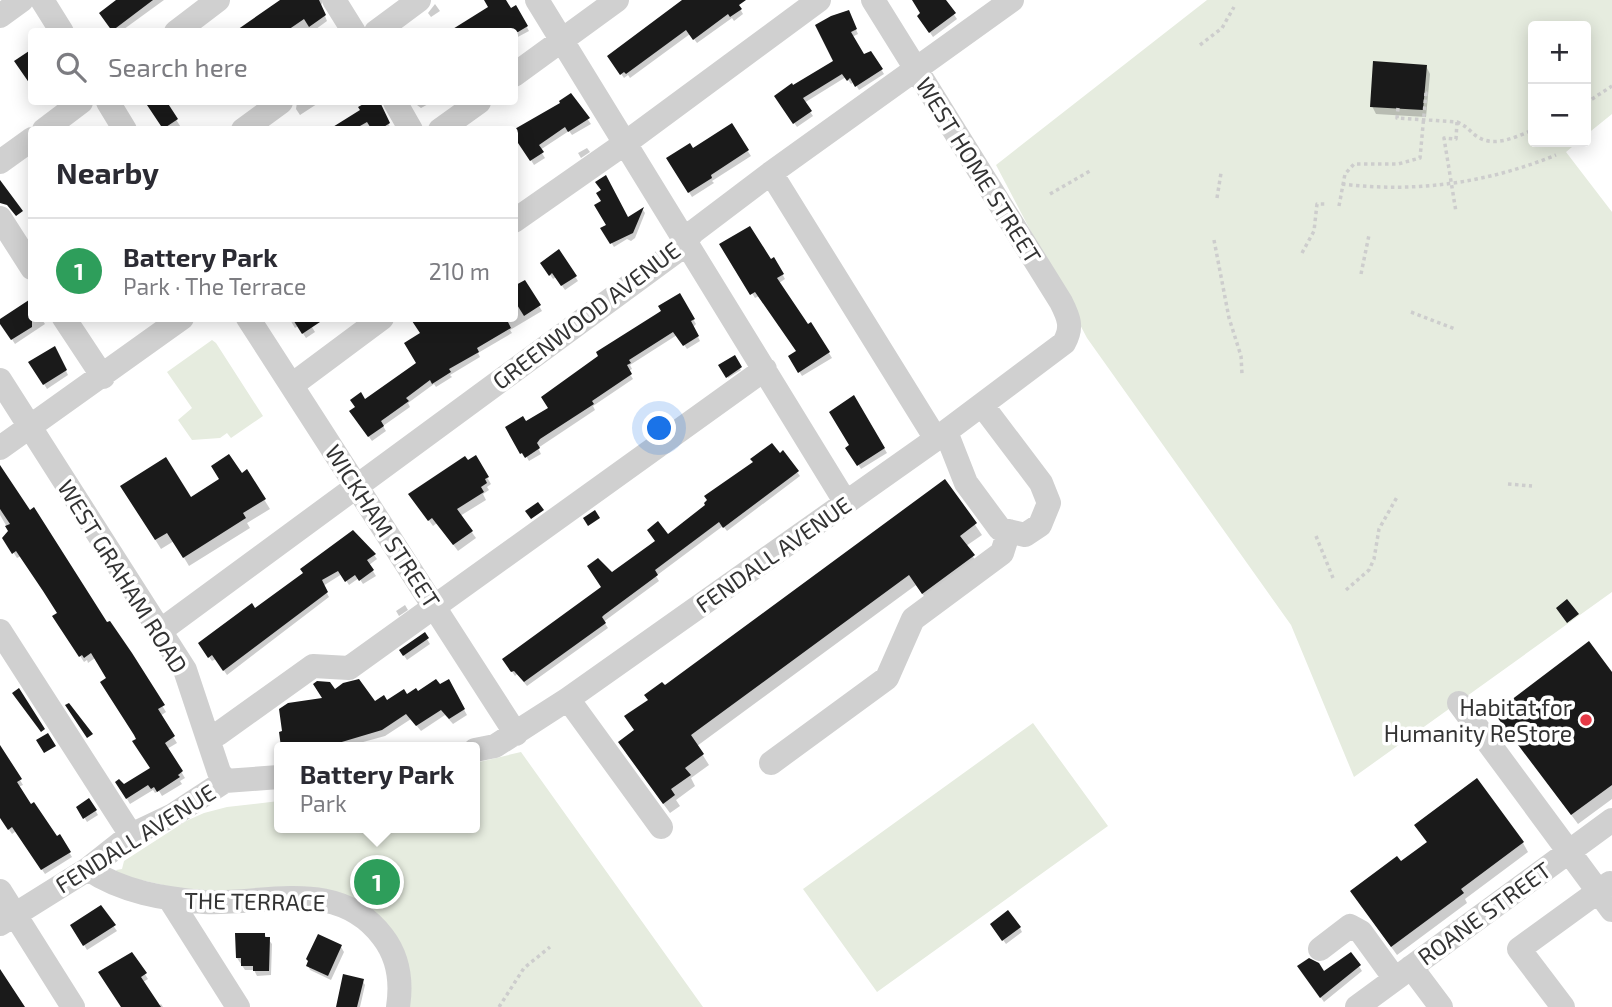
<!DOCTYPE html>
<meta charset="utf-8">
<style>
:root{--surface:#fff;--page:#f2f2f3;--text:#2b2b33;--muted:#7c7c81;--line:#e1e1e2;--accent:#ea580c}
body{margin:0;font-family:"Exo 2",sans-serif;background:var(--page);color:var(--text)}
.controls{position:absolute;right:21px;top:21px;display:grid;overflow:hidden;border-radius:7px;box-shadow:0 4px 18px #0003}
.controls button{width:63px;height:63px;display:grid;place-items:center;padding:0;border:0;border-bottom:2px solid var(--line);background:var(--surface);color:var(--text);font:35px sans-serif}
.you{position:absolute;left:660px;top:429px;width:24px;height:24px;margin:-18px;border:5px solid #fff;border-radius:50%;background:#1a73e8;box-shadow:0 0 0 10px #1a73e833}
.badge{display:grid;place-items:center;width:46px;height:46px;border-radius:50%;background:var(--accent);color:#fff;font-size:23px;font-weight:700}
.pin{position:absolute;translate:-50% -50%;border:4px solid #fff;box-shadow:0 2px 7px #0006}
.popup{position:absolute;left:274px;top:742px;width:206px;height:91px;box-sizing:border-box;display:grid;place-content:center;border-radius:7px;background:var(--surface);filter:drop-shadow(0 2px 5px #0005);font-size:23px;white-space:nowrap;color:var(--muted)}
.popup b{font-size:26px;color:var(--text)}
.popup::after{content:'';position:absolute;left:50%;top:100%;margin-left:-14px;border:14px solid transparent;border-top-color:var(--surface)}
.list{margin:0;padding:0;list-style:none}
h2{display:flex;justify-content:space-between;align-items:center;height:91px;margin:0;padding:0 28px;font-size:30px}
h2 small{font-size:23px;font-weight:400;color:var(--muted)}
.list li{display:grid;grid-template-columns:46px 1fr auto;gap:21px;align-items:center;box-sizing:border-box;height:105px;padding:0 28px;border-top:2px solid var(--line)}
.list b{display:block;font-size:26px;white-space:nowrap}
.list p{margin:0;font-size:23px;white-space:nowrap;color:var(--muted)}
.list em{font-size:23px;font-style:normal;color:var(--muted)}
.icon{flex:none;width:38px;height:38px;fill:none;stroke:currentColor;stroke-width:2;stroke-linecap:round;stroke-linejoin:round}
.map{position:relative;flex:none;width:1612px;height:1007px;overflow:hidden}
.search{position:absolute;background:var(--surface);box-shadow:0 4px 18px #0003;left:28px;top:28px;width:490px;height:77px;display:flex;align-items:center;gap:18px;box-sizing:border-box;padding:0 24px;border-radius:7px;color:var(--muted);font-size:26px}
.panel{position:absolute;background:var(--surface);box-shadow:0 4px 18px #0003;left:28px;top:126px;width:490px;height:196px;border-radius:7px}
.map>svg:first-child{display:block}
.green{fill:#e6ecdf}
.shadow{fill:#0003}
.building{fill:#1a1a1a}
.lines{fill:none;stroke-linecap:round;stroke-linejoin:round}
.path{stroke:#cdcdcd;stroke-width:3.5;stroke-dasharray:3.5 3.5;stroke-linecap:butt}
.minor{stroke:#d0d0d0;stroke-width:24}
.poi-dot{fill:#e63946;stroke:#fff;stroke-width:2.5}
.labels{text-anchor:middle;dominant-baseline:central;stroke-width:7;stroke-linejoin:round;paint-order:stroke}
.street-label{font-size:23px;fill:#333;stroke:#fff}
.poi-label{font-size:23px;fill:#333;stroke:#fff;text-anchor:end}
</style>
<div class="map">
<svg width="1612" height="1007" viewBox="0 0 1612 1007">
<rect width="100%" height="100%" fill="#fff"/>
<path class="green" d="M1207,0H1612V114L1586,135V26H1533V142H1578L1566,152L1612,212V592L1354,777L1291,625L1087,338L996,165Z
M212,340L216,343L263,416L231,438L227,433L220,438L192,440L178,420L192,408L167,372Z
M1033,723L1108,826L877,992L803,889Z
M521,752L703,1007H404L363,907L207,895L119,875L116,870L122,869L124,861L186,821L204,813L227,807L279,801V828H475V763Z"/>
<path class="shadow" d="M119,0H164L120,32H114L104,18Z
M282,0H323L321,6L327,21L312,32H237Z
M494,0H504L510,10L516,7L529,31L514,39V32L491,8Z
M687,0H735L743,14L734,21L732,18L697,43L690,34L630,78L628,75L624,78L612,61Z
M915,0H944L957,19L933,37L922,21L923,14Z
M435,4L440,11L431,17L428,13Z
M850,17L858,34L852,37L864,57L871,53L884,74L859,90L854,82L851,84L846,77L804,103L813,116L797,127L779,101L835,62Z
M1426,66L1430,74L1426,117L1376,114L1372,106Z
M571,96L591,124L572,135L569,131L540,150L545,158L534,165L516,136L514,142V131L562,104Z
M147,102H165L182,129L165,130Z
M297,102H320L300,115L296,109Z
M370,102H374L391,128L332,130L362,110L360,108Z
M413,102H432L421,108Z
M731,126L751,156L712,181L714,183L692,197L668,159L693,150Z
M587,148L590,152L581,158L578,153Z
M603,191L628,220L643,210L645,213L635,238L631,241L627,239L614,247L603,229L608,225Z
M722,244L771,261L774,259L785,279L779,283L807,327L811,324L832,358L802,376L790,357L798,352L759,296L755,298Z
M559,252L578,281L565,290L556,277L553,279L542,263Z
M516,282L518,286L525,282L542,311L510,330L512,333L478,353L480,357L450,375L452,377L436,387L434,384L408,403L410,407L383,426L386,431L372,441L354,416L365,401L419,364L458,318H514Z
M679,295L696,324L693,327L700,341L687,349L677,335L630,365L632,369L628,371L633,379L593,406L595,410L538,448L541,454L529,461L526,456L524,457L507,427L526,424L551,408Z
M41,318L45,324L15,344L0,321Z
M289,318H309L308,321L315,332L306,338L298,326L295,328Z
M55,349L68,375L47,389L31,363Z
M734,358L741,370L728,378L721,366Z
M854,398L887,453L861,469L848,448L851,446Z
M475,458L491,484L487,487L489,490L483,494L486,500L460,516L476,538L458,551L437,523L433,526L415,501Z
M247,472L270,509L247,523L250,528L189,566L174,541L161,549L128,496L190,499Z
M797,472L800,476L727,531L723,526L656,576L659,581L606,620L604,622L608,628L527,686L517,674L515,676L507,664L603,588L612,574L667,536Z
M945,481L982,535L966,546L979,566L929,603L916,585L697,746L709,765L691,778L695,786L676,800L680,806L670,813L626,753L636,731L665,687Z
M0,484L131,654L166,712L160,716L177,743L167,749L185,778L180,781L182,784L162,796L159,791L155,793L153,790L130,804L117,782L124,786L152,768L109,679L95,658L88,663L87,660L84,662L55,617L59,614L21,556L17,558L4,538L10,532L0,515Z
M374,555L377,559L369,565L376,576L363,584L359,578L349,585L342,574L323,586L329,597L227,675L216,659L212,661L203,649L305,574Z
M405,605L408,610L399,616L396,611Z
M424,634L430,644L407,660L401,651Z
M1612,675V799L1578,824L1503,723Z
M448,681L467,715L453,724L445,715L421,731L411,719L385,736L345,747H283L281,733L334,691L374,704L418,694L440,687Z
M0,747L23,785L18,787L56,839L60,837L72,857L45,874L16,831L12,834L0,816Z
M89,800L98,815L87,822L78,807Z
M1421,834L1523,843L1528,852L1465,899L1467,903L1397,955L1358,901L1428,844Z
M100,907L117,931L87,950L72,925Z
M1020,928L1022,932L1006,944L995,929Z
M264,934L272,944L271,975L257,976L254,970H245L237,958Z
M341,947L344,952L331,980L310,970L308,965Z
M132,954L148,979L143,982L158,1007L161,1004L163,1007H122Z
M1351,954L1362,971L1324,1002L1302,971L1324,974Z
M362,980L365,985L360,1007H337Z"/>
<path class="building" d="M116,0H153L112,31L99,13Z
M280,0H319L326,15L309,27L304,19L285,32H234Z
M484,0H506L511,8L516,5L528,26L518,32H448L488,7Z
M682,0H746L739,5L742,9L730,17L728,14L693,40L686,30L626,74L624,72L620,75L607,56Z
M912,0H946L956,13L929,33L917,16L920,13Z
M849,10L857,29L851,32L864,54L871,51L883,69L855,87L850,78L847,81L842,74L803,98L812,111L793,124L774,96L792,83L793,85L833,61L815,25L831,16Z
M32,49V87L14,61Z
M1373,61L1427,65L1423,110L1370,107Z
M571,93L590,118L568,132L565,127L539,145L544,152L530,161L514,137L513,130L560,103L559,101Z
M145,102H167L178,119L163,129Z
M367,102H380L390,123L379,130H372L367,122L353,130H328L360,110L358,107Z
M732,123L749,150L711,175L712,178L688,193L666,158L690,143L693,148Z
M606,175L628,217L644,207L633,233L610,244L600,228L606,225L594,205L601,201L596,193L601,190L595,182Z
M0,180L23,211L16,216L7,205L0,203Z
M750,226L771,259L774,257L784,274L777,278L808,324L811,322L830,352L798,373L788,356L796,351L755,292L750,295L719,244Z
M559,249L577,276L561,286L552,273L549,276L540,263Z
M525,280L541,305L524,316L514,300V286Z
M680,293L695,319L691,321L699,336L683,346L673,332L629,360L631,363L627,365L632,374L592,401L594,404L540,439L537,443L540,448L525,458L522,453L520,454L505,427L523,416L526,421L548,408L541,397L598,356L596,352L661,311L658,306Z
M32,298V327L11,340L0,324V319Z
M292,318H326L302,334Z
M410,318H506L511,328L477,348L479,352L449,369L451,372L432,384L430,380L406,398L409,401L381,421L384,426L368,437L349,411L355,407L350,400L361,392L365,399L416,363L404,343L420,333Z
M55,346L67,370L43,385L28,362Z
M735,355L742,367L726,378L718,365Z
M854,395L885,448L857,466L845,448L849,445L829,412Z
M772,443L780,453L783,450L799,471L723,528L719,522L655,570L658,575L604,615L602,617L606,623L524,682L514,671L511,672L502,659L601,587L587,566L598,558L612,572L655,541L647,530L658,521L668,534L705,505L704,503L707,500L704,496L753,462L750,459Z
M229,454L242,473L247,469L266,499L243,513L246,518L183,558L167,533L155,540L120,486L166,457L191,497L219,479L211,466Z
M476,455L489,477L485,479L487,483L481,487L484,492L457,509L473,531L453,545L432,518L428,521L408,494L465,456L468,460Z
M0,465L30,510L34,507L107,622L110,621L132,653L165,705L158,709L175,736L165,743L183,771L178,775L180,777L157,792L154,787L151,789L148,785L126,799L115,782L119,779L124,784L150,768L132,741L136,739L134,735L100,682L106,678L91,653L84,658L82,655L79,657L52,616L57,613L43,591L16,551L12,554L2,538L8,531L5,526L10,524L0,509Z
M945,479L977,523L960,536L975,555L922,594L909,575L691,735L704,754L685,768L691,775L671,789L675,795L663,804L618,742L634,730L624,716L648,700L644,695L662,682L665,685Z
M538,502L544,510L531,519L525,511Z
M595,510L600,518L588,526L583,518Z
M353,530L376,554L367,560L374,570L359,581L355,575L345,582L338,571L322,580L328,592L223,671L212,655L208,658L198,643L252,603L255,608L303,573L300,569Z
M1567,599L1579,614L1567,623L1556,608Z
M425,632L429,638L403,656L399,650Z
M1589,641L1612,672V785L1571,815L1494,713Z
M359,679L375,701L384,695L387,700L404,689L407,694L416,688L418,691L436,679L440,684L449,679L465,709L449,719L441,710L416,726L406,714L382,730L335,744L281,747L279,732L282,731L279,709L288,703L322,698L313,684L317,681L330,682L335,689L343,683Z
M19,688L45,729L41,732L12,693Z
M69,703L93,734L87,738L65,705Z
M48,733L56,746L44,753L36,740Z
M0,745L22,779L17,782L31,804L34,802L57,836L60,834L71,852L41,870L12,827L8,830L0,818Z
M1477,778L1524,842L1461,889L1464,893L1391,947L1350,891L1397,856L1401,861L1427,842L1414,825Z
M89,798L97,810L83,819L76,807Z
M101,905L116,925L83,946L70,925Z
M1008,910L1021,927L1002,941L990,924Z
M235,933H265V937H270L269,971H253V966H241V958H236Z
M318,934L342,945L328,976L306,966L308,961L306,959Z
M132,952L147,973L141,977L161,1007H121L98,972Z
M1351,952L1361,965L1320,998L1297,966L1309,958L1319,963L1324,971Z
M0,969L25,1007H0Z
M343,974L364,979L357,1007H336Z"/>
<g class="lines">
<path class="path" d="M1200,45L1222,28L1234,7
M1586,103L1612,86
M1398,108L1397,118L1457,122L1456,139L1444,138L1456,212
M1457,122C1465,125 1469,130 1475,135C1493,149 1515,137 1533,130
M1342,184C1416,193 1487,183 1556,155
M1050,194L1090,171
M1217,198L1221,173
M1339,206L1345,174L1354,164H1398L1420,158L1426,93H1424
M1214,240L1229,318L1241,356L1242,374
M1302,253L1314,231L1317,204H1325
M1361,274L1369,235
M1411,312L1455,329
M1508,484L1532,486
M1316,536L1333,578
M1346,590L1369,570L1374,559L1379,529L1397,497
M499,1007L524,968L550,947"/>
<path class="minor" d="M42,0L62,32
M334,0L354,32
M537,0L846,503
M0,16L22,0
M176,32L218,0
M376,32L419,0
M514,75L617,0
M108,102L125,130
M395,102L411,130
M44,130L81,102
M243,130L281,102
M440,130L479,102
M0,162L32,139
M771,173L936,439
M0,218L32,268
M514,221L624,144L819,0
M64,318L103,377
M248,318L516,734
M0,380L185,670L219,772L225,781
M292,385L382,318
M946,432L966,483L1000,529L1025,535L1040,525L1049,503L1041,483L982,405
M0,448L182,318
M0,631L131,835
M160,631L678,250L693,232L771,173L1012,0
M568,699L661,827
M1459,703L1612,910
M207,736L218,734L313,666L349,668L765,369
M475,750L495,746L568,699L936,439L1064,343C1073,327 1069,318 1061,302L873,0
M771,763L887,678L913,619L1002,553L1009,531
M88,869C122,892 164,899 204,902C267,905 338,877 383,937C399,958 402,981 398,1007
M0,891L73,1007
M169,898L238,1007
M0,924L88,869L131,835L173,815L225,781L279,777
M1320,949L1350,926L1361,932L1395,979
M1411,967L1441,1007
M1357,1007L1612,820
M1563,1007L1519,949L1610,883"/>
</g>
<circle class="poi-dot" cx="1586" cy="720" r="7"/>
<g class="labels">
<g class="street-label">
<text transform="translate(979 170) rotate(58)">WEST HOME STREET</text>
<text transform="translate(586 315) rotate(-37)">GREENWOOD AVENUE</text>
<text transform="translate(383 526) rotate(57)">WICKHAM STREET</text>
<text transform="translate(773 554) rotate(-35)">FENDALL AVENUE</text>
<text transform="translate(123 576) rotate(58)">WEST GRAHAM ROAD</text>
<text transform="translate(135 838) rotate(-32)">FENDALL AVENUE</text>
<text transform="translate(255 901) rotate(1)">THE TERRACE</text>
<text transform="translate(1484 913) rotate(-36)">ROANE STREET</text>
</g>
<g class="poi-label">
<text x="1572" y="707">Habitat for<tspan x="1572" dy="26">Humanity ReStore</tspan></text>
</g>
</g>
</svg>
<div class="controls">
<button>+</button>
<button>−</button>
</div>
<div class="you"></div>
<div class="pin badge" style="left:377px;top:882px;background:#2e9e5b">1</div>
<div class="popup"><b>Battery Park</b>Park</div>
<div class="search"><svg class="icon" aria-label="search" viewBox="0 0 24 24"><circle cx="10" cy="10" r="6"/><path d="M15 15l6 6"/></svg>Search here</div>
<section class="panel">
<h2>Nearby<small></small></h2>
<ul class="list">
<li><span class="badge" style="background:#2e9e5b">1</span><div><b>Battery Park</b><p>Park · The Terrace</p></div><em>210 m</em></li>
</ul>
</section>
</div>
